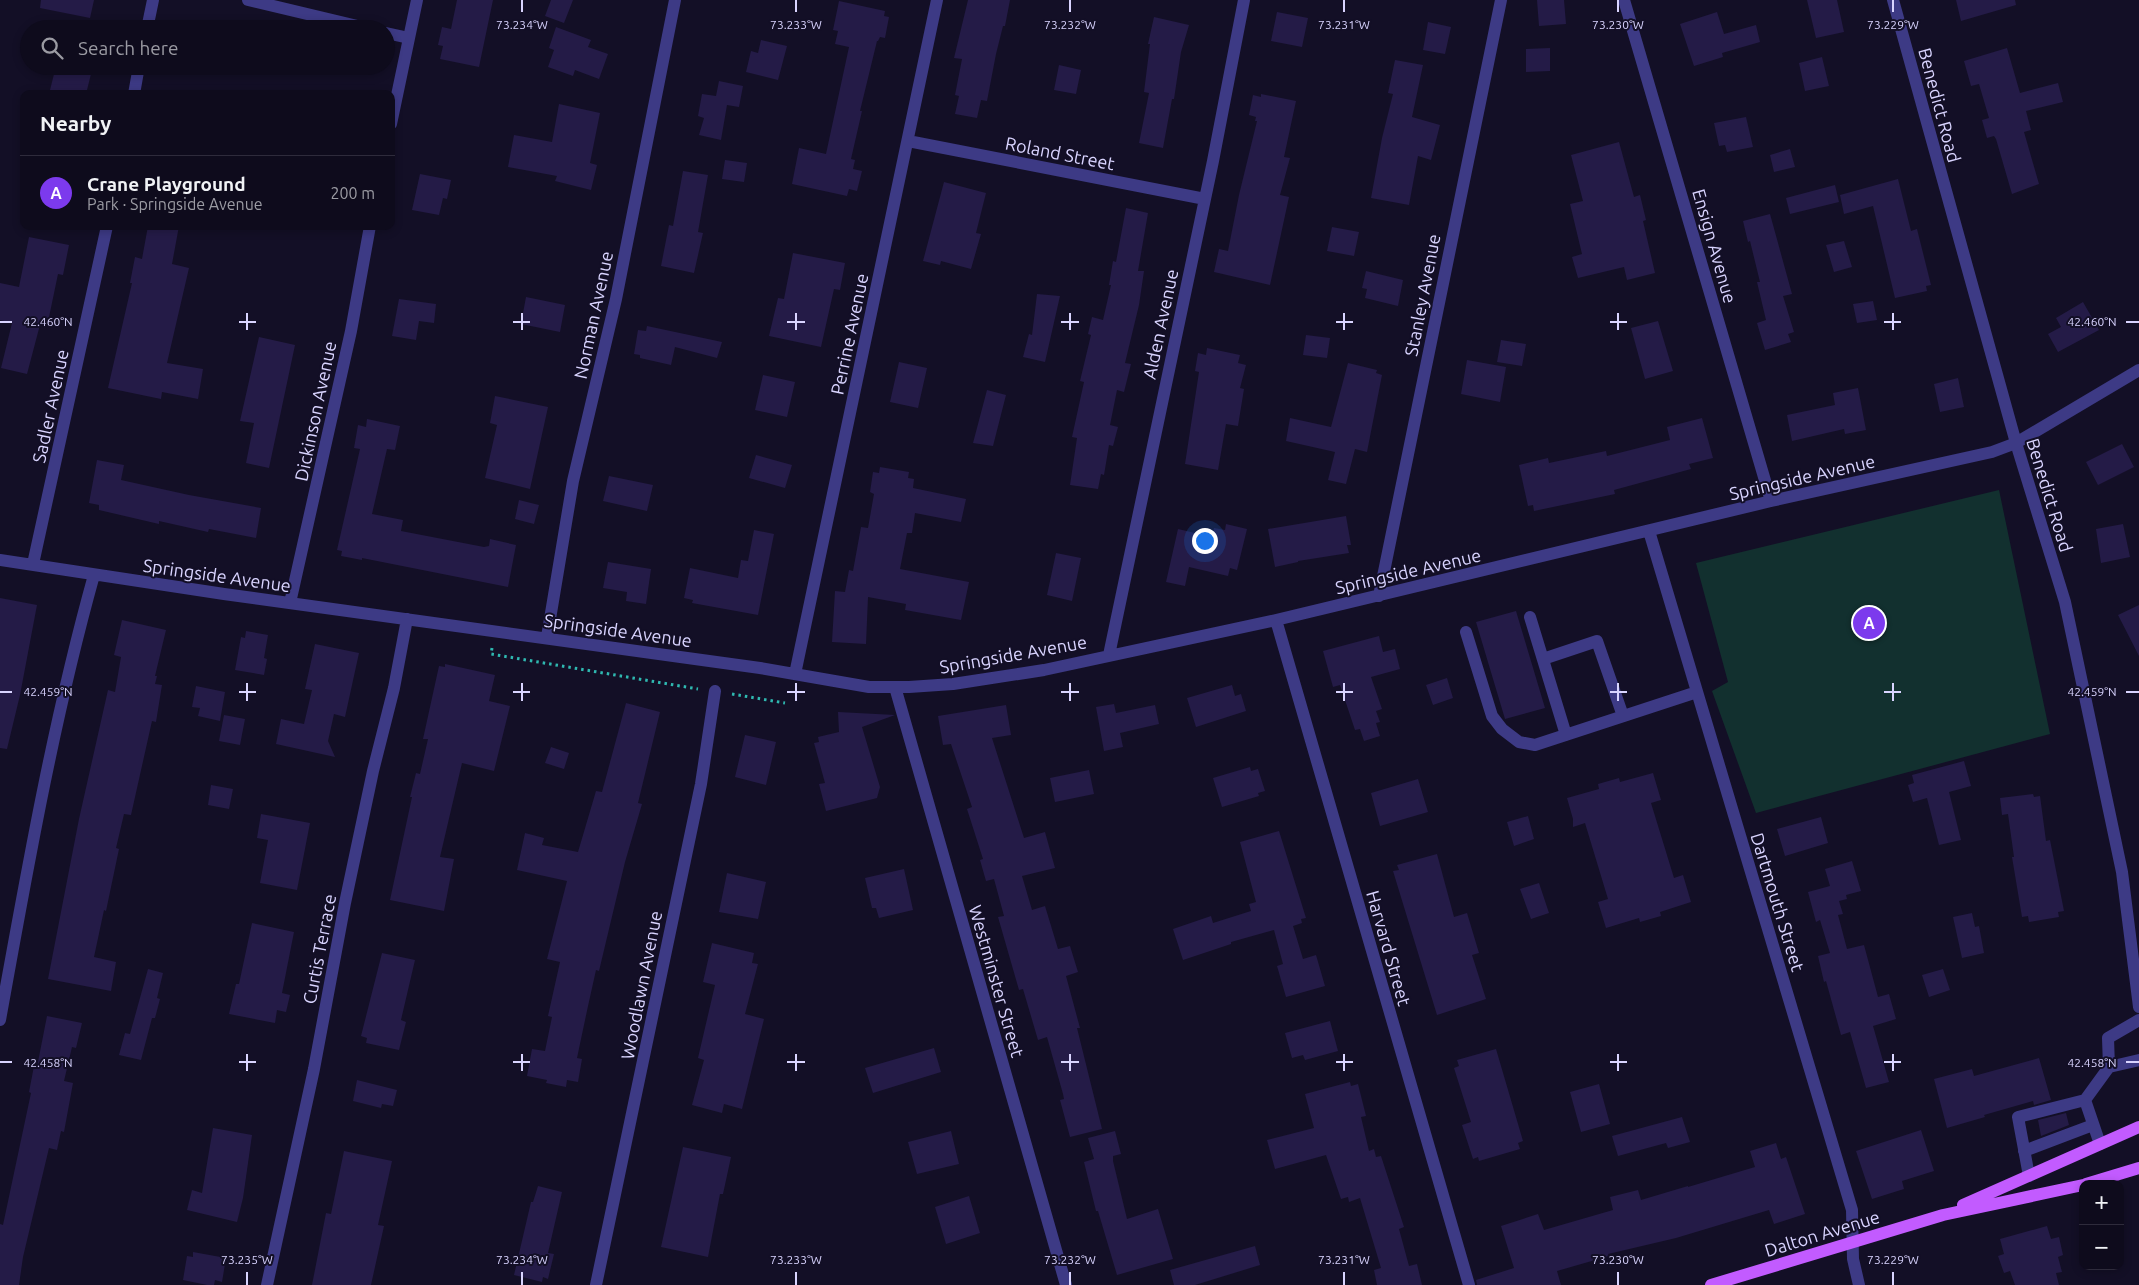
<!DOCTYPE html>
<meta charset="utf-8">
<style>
:root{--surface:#0e0b1c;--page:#171425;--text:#f1f3f6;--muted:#9b9ba3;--line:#2e2b3b;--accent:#7c3aed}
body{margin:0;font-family:Ubuntu,sans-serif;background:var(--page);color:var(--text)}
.controls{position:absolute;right:15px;bottom:15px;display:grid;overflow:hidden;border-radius:10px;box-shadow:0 2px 8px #0003}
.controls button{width:45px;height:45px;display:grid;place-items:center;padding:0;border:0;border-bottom:1px solid var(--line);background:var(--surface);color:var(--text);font:25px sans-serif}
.you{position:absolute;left:1204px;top:540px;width:18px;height:18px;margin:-12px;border:4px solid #fff;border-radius:50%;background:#1a73e8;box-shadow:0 0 0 8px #1a73e833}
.badge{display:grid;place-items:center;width:32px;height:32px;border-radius:50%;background:var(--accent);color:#fff;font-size:16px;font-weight:700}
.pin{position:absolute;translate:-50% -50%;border:2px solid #fff;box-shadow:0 1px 5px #0006}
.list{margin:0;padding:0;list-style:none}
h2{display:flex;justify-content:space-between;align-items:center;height:65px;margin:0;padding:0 20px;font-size:21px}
h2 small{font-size:16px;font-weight:400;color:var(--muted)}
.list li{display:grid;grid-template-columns:32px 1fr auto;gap:15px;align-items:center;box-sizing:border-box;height:75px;padding:0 20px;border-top:1px solid var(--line)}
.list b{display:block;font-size:19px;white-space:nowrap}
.list p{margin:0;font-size:16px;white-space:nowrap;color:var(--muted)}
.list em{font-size:16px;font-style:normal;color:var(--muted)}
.icon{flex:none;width:28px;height:28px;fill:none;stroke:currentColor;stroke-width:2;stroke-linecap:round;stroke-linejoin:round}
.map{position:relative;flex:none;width:2139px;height:1285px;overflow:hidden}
.search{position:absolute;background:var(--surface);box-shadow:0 2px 8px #0003;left:20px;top:20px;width:375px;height:55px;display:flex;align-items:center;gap:12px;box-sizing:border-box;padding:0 18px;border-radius:28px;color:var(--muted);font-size:19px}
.panel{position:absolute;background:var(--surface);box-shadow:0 2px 8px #0003;left:20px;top:90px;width:375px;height:140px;border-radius:10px}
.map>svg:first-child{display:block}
.green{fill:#12302f}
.building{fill:#241b47}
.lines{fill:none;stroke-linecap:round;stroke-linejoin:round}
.path{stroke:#2fb8b0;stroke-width:3;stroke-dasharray:2.5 4;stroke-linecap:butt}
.minor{stroke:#3d3a85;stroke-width:12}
.major{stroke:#c25bff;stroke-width:12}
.ticks{fill:none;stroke:#d9d4ff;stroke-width:2}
.labels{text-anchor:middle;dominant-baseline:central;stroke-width:4;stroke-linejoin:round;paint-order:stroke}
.street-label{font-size:18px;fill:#d9d4ff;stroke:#130f26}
.ticks-label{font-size:12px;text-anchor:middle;fill:#d9d4ff;stroke:#130f26;stroke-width:4;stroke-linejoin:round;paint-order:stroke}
</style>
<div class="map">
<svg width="2139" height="1285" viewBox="0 0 2139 1285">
<rect width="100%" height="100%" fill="#130f26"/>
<path class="green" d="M1999,490L2050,734L1756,813L1712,691L1728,682L1696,563Z"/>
<path class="building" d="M41,0H94L90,18L40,8Z
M457,0H493L479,67L440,59L443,46L438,45L442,27L451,29Z
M551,0H573L564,23L545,16Z
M968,0H1010L1005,26H1003L996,54L987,101L981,100L977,118L955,114L959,96L955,95L962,59L954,58Z
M1537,0H1564L1566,24L1539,26Z
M1807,0H1837L1844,32L1816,38Z
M1956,0H2015L2016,5L1961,21Z
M839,1L885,11L884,16L889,17L885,38L880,37L878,41H877L860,111H862L851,159L855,160L853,169L862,171L857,191L849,189L847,196L792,184L799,148L826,154L849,47L835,44L838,31L833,30Z
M1277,12L1308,18L1302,47L1271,41Z
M1717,12L1724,34L1756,25L1760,42L1722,53L1723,57L1694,66L1680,24Z
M1154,17L1189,25L1181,52L1174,99H1172L1163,148L1139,143L1149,93L1144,92L1150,44H1148Z
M1428,22L1451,27L1445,54L1423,50Z
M556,27L591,40L588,47L608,54L599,79L575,70L573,76L548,67L554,50L549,48Z
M761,40L787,46L778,80L746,72L751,51L758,53Z
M1550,48V71L1526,72V49Z
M2007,48L2020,93L2058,83L2063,102L2026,111L2031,130L2024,132L2039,184L2012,194L1996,139L1994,136L1987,138L1982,120L1989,118L1979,84L1971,86L1964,61Z
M1822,57L1829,86L1805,91L1799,63Z
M1395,60L1423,65L1412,117L1440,125L1431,160L1418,156L1409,205L1371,198L1382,138L1393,94L1388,93Z
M1059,65L1081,70L1076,94L1054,90Z
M56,66H93L86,94H49Z
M719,81L743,86L739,107L727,105L721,140L699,135L704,118L698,116L702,94L716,96Z
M1261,94L1296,101L1284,157L1290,158L1280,195L1289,197L1270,285L1214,272L1219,249L1228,251L1239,195L1257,121H1255L1256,117L1249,115L1253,95L1261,97Z
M559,104L600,113L590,163L597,165L591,190L555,181L557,176L508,167L514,135L552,142Z
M1746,117L1753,147L1727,152L1725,145L1719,146L1714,123Z
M1619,142L1634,197L1640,195L1646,220L1643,221L1655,273L1627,280L1624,267L1578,278L1572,257L1582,254L1570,204L1583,201L1571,155Z
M1790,149L1795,167L1774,172L1770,155Z
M725,160L747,163L744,182L722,179Z
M683,171L708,175L698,232L703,233L694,273L661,266L669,225L673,226Z
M420,174L451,180L447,199L443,198L439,215L412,210Z
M1898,179L1911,231L1917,229L1931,285L1926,286L1927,291L1895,298L1873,206L1844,214L1840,195Z
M944,182L986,193L976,233L981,234L971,269L941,261L940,265L923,261Z
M1835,185L1839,202L1790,214L1786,198Z
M1126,208L1148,213L1138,271H1144L1139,305L1125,363L1131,364L1124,392L1117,390L1110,425L1118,427L1113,446L1109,445L1104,475L1101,474L1098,489L1070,485L1077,438L1072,437L1084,382L1080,381L1091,335L1088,334L1092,317L1103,320L1111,285H1109L1113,261L1116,262Z
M1770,214L1792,294L1783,296L1794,332L1788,334L1791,342L1765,350L1757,323L1766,320L1757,282H1760L1750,241L1748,242L1743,221Z
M148,226H179L172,264L189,268L167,363L203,369L198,399L162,392L161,399L108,388L132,283H130L135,257L142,259Z
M1332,227L1359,232L1354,256L1327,251Z
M29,237L69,245L63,275L58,274L48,322L41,321L27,374L1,368L12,323L0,320V283L19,287Z
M1844,241L1852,267L1834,272L1826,245Z
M793,253L845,263L840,290L834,289L821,347L769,336L778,298L784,299Z
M1366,271L1403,280L1398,306L1365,298L1367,289L1362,288Z
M1037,294L1060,296L1045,362L1023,357L1029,334L1032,335Z
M526,297L565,305L560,332L521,324Z
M399,299L436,304L434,323L419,321L416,340L392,336Z
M1873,301L1877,320L1857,323L1853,304Z
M2083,302L2099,330L2058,352L2048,334L2061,327L2056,318Z
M1658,321L1673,371L1645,379L1631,328Z
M647,326L722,342L717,358L675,347L671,365L640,358V355L634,354L638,330L646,331Z
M1306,335L1330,338L1327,358L1303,355Z
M259,337L295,345L269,468L246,463L254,423L240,421Z
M1501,340L1526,344L1522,366L1497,362Z
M1207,348L1240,355L1238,363L1246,365L1240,388L1244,389L1238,426L1226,424L1218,470L1185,464L1199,372L1195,371L1198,353L1206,355Z
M1467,360L1506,367L1500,402L1461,394Z
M899,362L927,368L918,408L890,402Z
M1348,363L1377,370L1376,373L1382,375L1367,452L1355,449L1346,484L1328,480L1335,452L1286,441L1290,418L1331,427Z
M763,375L795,382L787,417L755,410Z
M1958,378L1964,407L1940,412L1934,384Z
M1858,388L1866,430L1845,434L1844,429L1792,441L1787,415L1835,405L1833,393Z
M987,390L1006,395L993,446L973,443Z
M495,396L548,407L530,489L485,478L497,425L490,423Z
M1702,418L1713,458L1689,464L1691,469L1614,490L1615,494L1534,511L1533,505L1528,506L1519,465L1548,458L1549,463L1606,451L1607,456L1670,440L1667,427Z
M367,419L400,426L395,450L387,449L372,514L403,520L401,531L484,547L489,546L490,539L516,545L508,587L362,558V560L341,556L342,551L337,550L360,449L354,448L358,425L366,427Z
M2122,444L2134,467L2098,485L2086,462Z
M756,455L792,465L785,488L749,478Z
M97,460L124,465L121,480L189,495L261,508L256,538L209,529L208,532L159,521V524L99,510V505L89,503Z
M880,467L909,472L908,478L914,479L913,488L966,499L961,522L915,513L912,533H907L900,569L969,582L961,620L905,610L906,604L868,597L866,644L832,642L835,591L845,592L849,570L853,571L861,527L868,528L874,494L870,492L873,472L879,473Z
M609,476L653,485L647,511L603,501Z
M519,500L539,505L534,524L515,519Z
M1346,516L1351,545H1347L1349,553L1298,561V562L1275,567L1268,529Z
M1226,524L1247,529L1237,570L1230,568L1228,576L1189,567L1185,586L1166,582L1178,529L1212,537L1214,528L1225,530Z
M2123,524L2130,557L2101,563L2096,529Z
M754,530L774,534L758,615L692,603L693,600L684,598L690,568L738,578L741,560L748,561Z
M1056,553L1081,558L1072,601L1047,595Z
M608,562L651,569L646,604L626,601L627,592L603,588Z
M0,598L37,605L20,695L7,749L0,748Z
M2139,605V656L2118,615Z
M1516,611L1545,708L1505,719L1476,622Z
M122,620L166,630L155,676H157L155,684L162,685L156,722L152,721L131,815L124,814L116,848L119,849L106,911L104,910L94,957L116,962L111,991L48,979L79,819L108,690L115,692L121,657L114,655Z
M246,631L268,635L264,658L267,659L264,675L235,670L241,637L245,638Z
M1379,636L1383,652L1395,649L1400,669L1371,677L1382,709L1376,711L1380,722L1376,723L1380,736L1364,741L1360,729L1355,730L1340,685L1333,687L1323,651Z
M315,644L359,653L345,717L334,714L328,741L335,757L276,744L281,719L304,724L312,690L305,689Z
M445,664L495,675L489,701L510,706L494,771L462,763L440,857L454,859L444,911L390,900L412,797H410L416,773L420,774L428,739H423L439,666L445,667Z
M1447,678L1453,698L1433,705L1426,685Z
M1232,685L1235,696L1241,694L1246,711L1196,727L1187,698Z
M196,686L225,692L220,721L198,716L200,708L192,707Z
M626,703L660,712L638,803L642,804L625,862L599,971L596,970L588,1006L577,1058L582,1059L578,1082L567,1080L566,1087L546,1083L547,1080L527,1076L532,1049L545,1051L552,1017L548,1016L560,962L547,959L567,881L517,870L525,833L544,838L542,845L578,852L596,791L602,792Z
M1114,704L1116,713L1155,705L1159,724L1120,733L1123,747L1104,751L1096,707Z
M1006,705L1011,735L992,738L1024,838L1045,832L1055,868L1022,876L1032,910L1045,906L1058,949L1070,946L1078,972L1066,976L1080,1028H1077L1102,1129L1070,1137L1060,1100L1064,1099L1063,1094L1047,1037L1038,1040L1023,989L1019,990L998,917L1004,916L994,879L986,881L980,860L983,859L967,809L972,807L951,744L943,745L938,716Z
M838,712L895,715L862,727L880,787L877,798L826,811L819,784L825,783L814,743L819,742L818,737L839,732Z
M224,715L245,719L240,745L219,741Z
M745,735L776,742L766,785L735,777Z
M551,747L569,753L564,769L545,763Z
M1964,761L1971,786L1949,792L1961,840L1939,845L1927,798L1913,802L1908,785L1914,783L1912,775Z
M1250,767L1251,771L1258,769L1265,791L1258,793L1259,796L1222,807L1213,778Z
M1089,770L1094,794L1055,802L1050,778Z
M1653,773L1661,800L1651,803L1674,878L1683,875L1691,902L1660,912L1661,916L1640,922L1639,918L1606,928L1598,902L1608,899L1598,866L1585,823L1573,827V819L1567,798L1599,789L1598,784L1619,778L1620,782Z
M1418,779L1428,812L1380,826L1371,793Z
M211,785L233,789L229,809L208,805Z
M2033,794L2034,797L2040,796L2046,841L2050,840L2064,911L2058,912L2059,917L2029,922L2028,916L2022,917L2012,857H2014L2008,814L2002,815L2000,798Z
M261,814L310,823L297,890L260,883L268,840L257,838Z
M1528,816L1534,839L1514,846L1507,822Z
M1821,817L1828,843L1785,856L1777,829Z
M1279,831L1306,918L1301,919L1302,923L1293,926L1303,959L1316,955L1325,986L1286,997L1277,966L1283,964L1274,930L1231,942V944L1183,960L1173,929L1211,916L1213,923L1251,911L1249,904L1256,902L1240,842Z
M1437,854L1454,917L1467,913L1479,953L1472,955L1486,999L1437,1015L1393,871L1399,870L1397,865Z
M1852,861L1861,891L1846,895L1847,899L1839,901L1843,914L1838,915L1847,949L1864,945L1878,997L1889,994L1896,1019L1873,1026L1889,1082L1866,1088L1850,1032L1841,1035L1826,981L1824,982L1818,956L1830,953L1820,920L1816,922L1808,892L1830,886L1825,869Z
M904,869L913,910L879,918L876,908H872L865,878Z
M727,873L766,882L758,919L719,912Z
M1539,883L1549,913L1531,919L1520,889Z
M1972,913L1975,927L1979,926L1984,953L1962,958L1953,917Z
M252,923L294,932L282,993L290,995L286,1012L277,1010L275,1023L229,1014L236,984H239Z
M712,943L754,953L752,963L758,964L745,1014L764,1019L742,1109L724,1104L722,1113L692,1105L704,1060L698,1058L715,985L703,982Z
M382,953L415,960L401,1020L406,1022L399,1050L366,1043L367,1038L361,1036Z
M148,969L163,973L157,998L160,999L155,1018H152L141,1060L119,1055L125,1033L130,1034Z
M1943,969L1950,990L1929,997L1922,975Z
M47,1016L82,1023L76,1048L72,1047L64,1081L73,1083L64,1132L61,1131L57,1150L49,1148L23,1257L19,1285H0V1224L3,1225L14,1173L31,1093L29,1092L34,1066L37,1067Z
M1330,1021L1338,1051L1305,1060L1303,1055L1292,1058L1285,1033Z
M934,1048L941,1072L873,1093L865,1068Z
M1496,1049L1523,1141L1518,1143L1520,1149L1479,1161L1478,1157L1473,1159L1462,1125L1471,1122L1454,1068L1459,1066L1457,1060Z
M2039,1058L2051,1100L2034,1105L2033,1101L1984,1115L1985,1117L1947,1128L1934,1079L1972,1069L1974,1076Z
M357,1080L397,1090L393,1106L382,1104L381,1108L353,1101Z
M1350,1082L1351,1086L1358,1084L1366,1116L1361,1117L1369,1151L1374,1149L1376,1157L1381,1156L1404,1227L1399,1229L1409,1266L1417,1264L1422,1285H1377L1374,1270L1381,1268L1360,1198L1349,1202L1348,1197L1341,1199L1326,1155L1275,1169L1267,1140L1314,1128L1305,1094Z
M1599,1084L1610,1124L1581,1132L1570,1092Z
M2066,1113L2069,1125L2041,1136L2038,1120Z
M1682,1117L1690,1142L1668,1148L1666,1143L1618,1156L1612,1136Z
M213,1128L252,1135L243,1198L237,1222L187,1210L192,1190L202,1193Z
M1921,1130L1934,1171L1902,1181L1904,1189L1872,1199L1856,1151Z
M951,1131L959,1164L917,1174L908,1142Z
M1115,1131L1121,1154L1113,1156V1161L1127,1219L1158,1209L1173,1259L1117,1275L1098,1211H1096L1084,1162L1094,1159L1088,1138Z
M1776,1143L1781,1159L1786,1157L1805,1214L1774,1224L1769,1210L1676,1238L1608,1254L1609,1256L1557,1271L1561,1285H1477L1476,1280L1514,1268L1501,1226L1538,1214L1544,1230L1613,1210L1610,1197L1638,1190L1641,1200L1688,1186V1187L1755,1167L1750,1151Z
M683,1147L731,1157L723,1194H720L708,1257L661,1247Z
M344,1151L392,1161L378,1225L384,1226L371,1285H312L326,1213L331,1214Z
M538,1186L562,1192L548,1253L554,1254L548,1279L543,1277L542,1282L514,1275L531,1202H533Z
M969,1196L980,1233L946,1244L935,1207Z
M2047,1226L2051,1239L2059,1237L2063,1255L2058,1257L2062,1272L2056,1273L2059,1285H2015L2010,1271L2004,1273L1998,1256L2004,1254L2000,1239Z
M1255,1246L1260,1265L1195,1285H1174L1170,1270Z
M193,1252L226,1258L222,1282L215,1280L214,1285H207L183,1280L187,1256L193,1257Z"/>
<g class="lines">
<path class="path" d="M492,648L491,654L698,689
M732,694L785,703"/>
<path class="minor" d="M248,0L370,29
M1624,0L1771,501
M1893,0L2016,443L2065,602L2122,872L2139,1007
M147,29L153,0
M386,33L409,38
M134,94L139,66
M391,124L417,0
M908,141L1205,199
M1649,531L1852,1210L1853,1259L1859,1285
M0,560L224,594L760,668L869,687H909L953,684L1044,670L1276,620L1771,501L1992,452L2016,443L2139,370
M33,564L107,226
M1379,596L1501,0
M290,603L351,331L370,226
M1530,617L1566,735
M1276,620L1469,1285
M1466,632L1492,716L1502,729L1519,742L1535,745L1697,692
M547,637L573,481L616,299L675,0
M1109,655L1213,161L1244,0
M1543,659L1597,641L1623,716
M795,674L937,0
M895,687L1066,1285
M0,1020C27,871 53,722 94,575
M2109,1067L2108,1038L2139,1020
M2085,1100L2109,1067L2139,1060
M2024,1151L2093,1125
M2029,1176L2018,1117L2085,1100L2100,1144
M267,1285L314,1069L345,903L373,771L394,688L407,619
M596,1285L701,784L715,691"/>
<path class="major" d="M2086,1184L2139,1168
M1963,1205L2139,1127
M1711,1285L1943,1215L2083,1185"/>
</g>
<path class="ticks" d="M522,0V12M796,0V12M1070,0V12M1344,0V12M1618,0V12M1893,0V12M247,313V330M522,313V330M796,313V330M1070,313V330M1344,313V330M1618,313V330M1893,313V330M0,322H12M239,322H256M513,322H530M787,322H805M1061,322H1079M1336,322H1353M1610,322H1627M1884,322H1901M2126,322H2139M247,683V701M522,683V701M796,683V701M1070,683V701M1344,683V701M1618,683V701M1893,683V701M0,692H12M239,692H256M513,692H530M787,692H805M1061,692H1079M1336,692H1353M1610,692H1627M1884,692H1901M2126,692H2139M247,1054V1071M522,1054V1071M796,1054V1071M1070,1054V1071M1344,1054V1071M1618,1054V1071M1893,1054V1071M0,1062H12M239,1062H256M513,1062H530M787,1062H805M1061,1062H1079M1336,1062H1353M1610,1062H1627M1884,1062H1901M2126,1062H2139M247,1272V1285M522,1272V1285M796,1272V1285M1070,1272V1285M1344,1272V1285M1618,1272V1285M1893,1272V1285"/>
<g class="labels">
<g class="street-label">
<text transform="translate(1940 105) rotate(75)">Benedict Road</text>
<text transform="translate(1060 153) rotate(11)">Roland Street</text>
<text transform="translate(1715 246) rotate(74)">Ensign Avenue</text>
<text transform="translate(1422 295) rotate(-79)">Stanley Avenue</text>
<text transform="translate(593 315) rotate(-78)">Norman Avenue</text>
<text transform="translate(1160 324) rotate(-78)">Alden Avenue</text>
<text transform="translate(849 334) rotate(-78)">Perrine Avenue</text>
<text transform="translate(50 406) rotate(-78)">Sadler Avenue</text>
<text transform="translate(315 411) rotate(-78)">Dickinson Avenue</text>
<text transform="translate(1802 477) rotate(-13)">Springside Avenue</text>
<text transform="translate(2050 495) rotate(73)">Benedict Road</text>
<text transform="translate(1408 571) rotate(-13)">Springside Avenue</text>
<text transform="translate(217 575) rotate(8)">Springside Avenue</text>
<text transform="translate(618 630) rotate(8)">Springside Avenue</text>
<text transform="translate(1013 654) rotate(-10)">Springside Avenue</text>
<text transform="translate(1778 902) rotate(73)">Dartmouth Street</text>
<text transform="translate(1389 948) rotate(74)">Harvard Street</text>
<text transform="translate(319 949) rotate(-79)">Curtis Terrace</text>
<text transform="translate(997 981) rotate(74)">Westminster Street</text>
<text transform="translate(641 985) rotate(-79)">Woodlawn Avenue</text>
<text transform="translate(1822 1233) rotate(-17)">Dalton Avenue</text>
</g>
</g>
<g class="ticks-label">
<text x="522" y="29">73.234°W</text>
<text x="796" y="29">73.233°W</text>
<text x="1070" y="29">73.232°W</text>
<text x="1344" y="29">73.231°W</text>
<text x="1618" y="29">73.230°W</text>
<text x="1893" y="29">73.229°W</text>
<text x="48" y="326">42.460°N</text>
<text x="2092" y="326">42.460°N</text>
<text x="48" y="696">42.459°N</text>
<text x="2092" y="696">42.459°N</text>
<text x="48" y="1067">42.458°N</text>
<text x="2092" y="1067">42.458°N</text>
<text x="247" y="1264">73.235°W</text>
<text x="522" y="1264">73.234°W</text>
<text x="796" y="1264">73.233°W</text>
<text x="1070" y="1264">73.232°W</text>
<text x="1344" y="1264">73.231°W</text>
<text x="1618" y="1264">73.230°W</text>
<text x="1893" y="1264">73.229°W</text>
</g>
</svg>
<div class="controls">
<button>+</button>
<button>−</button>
</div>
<div class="you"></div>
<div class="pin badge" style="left:1869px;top:623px">A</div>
<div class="search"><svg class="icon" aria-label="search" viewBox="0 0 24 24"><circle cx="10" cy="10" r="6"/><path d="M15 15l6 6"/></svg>Search here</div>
<section class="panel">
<h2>Nearby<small></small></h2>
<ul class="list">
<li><span class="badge">A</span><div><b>Crane Playground</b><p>Park · Springside Avenue</p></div><em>200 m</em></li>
</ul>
</section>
</div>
